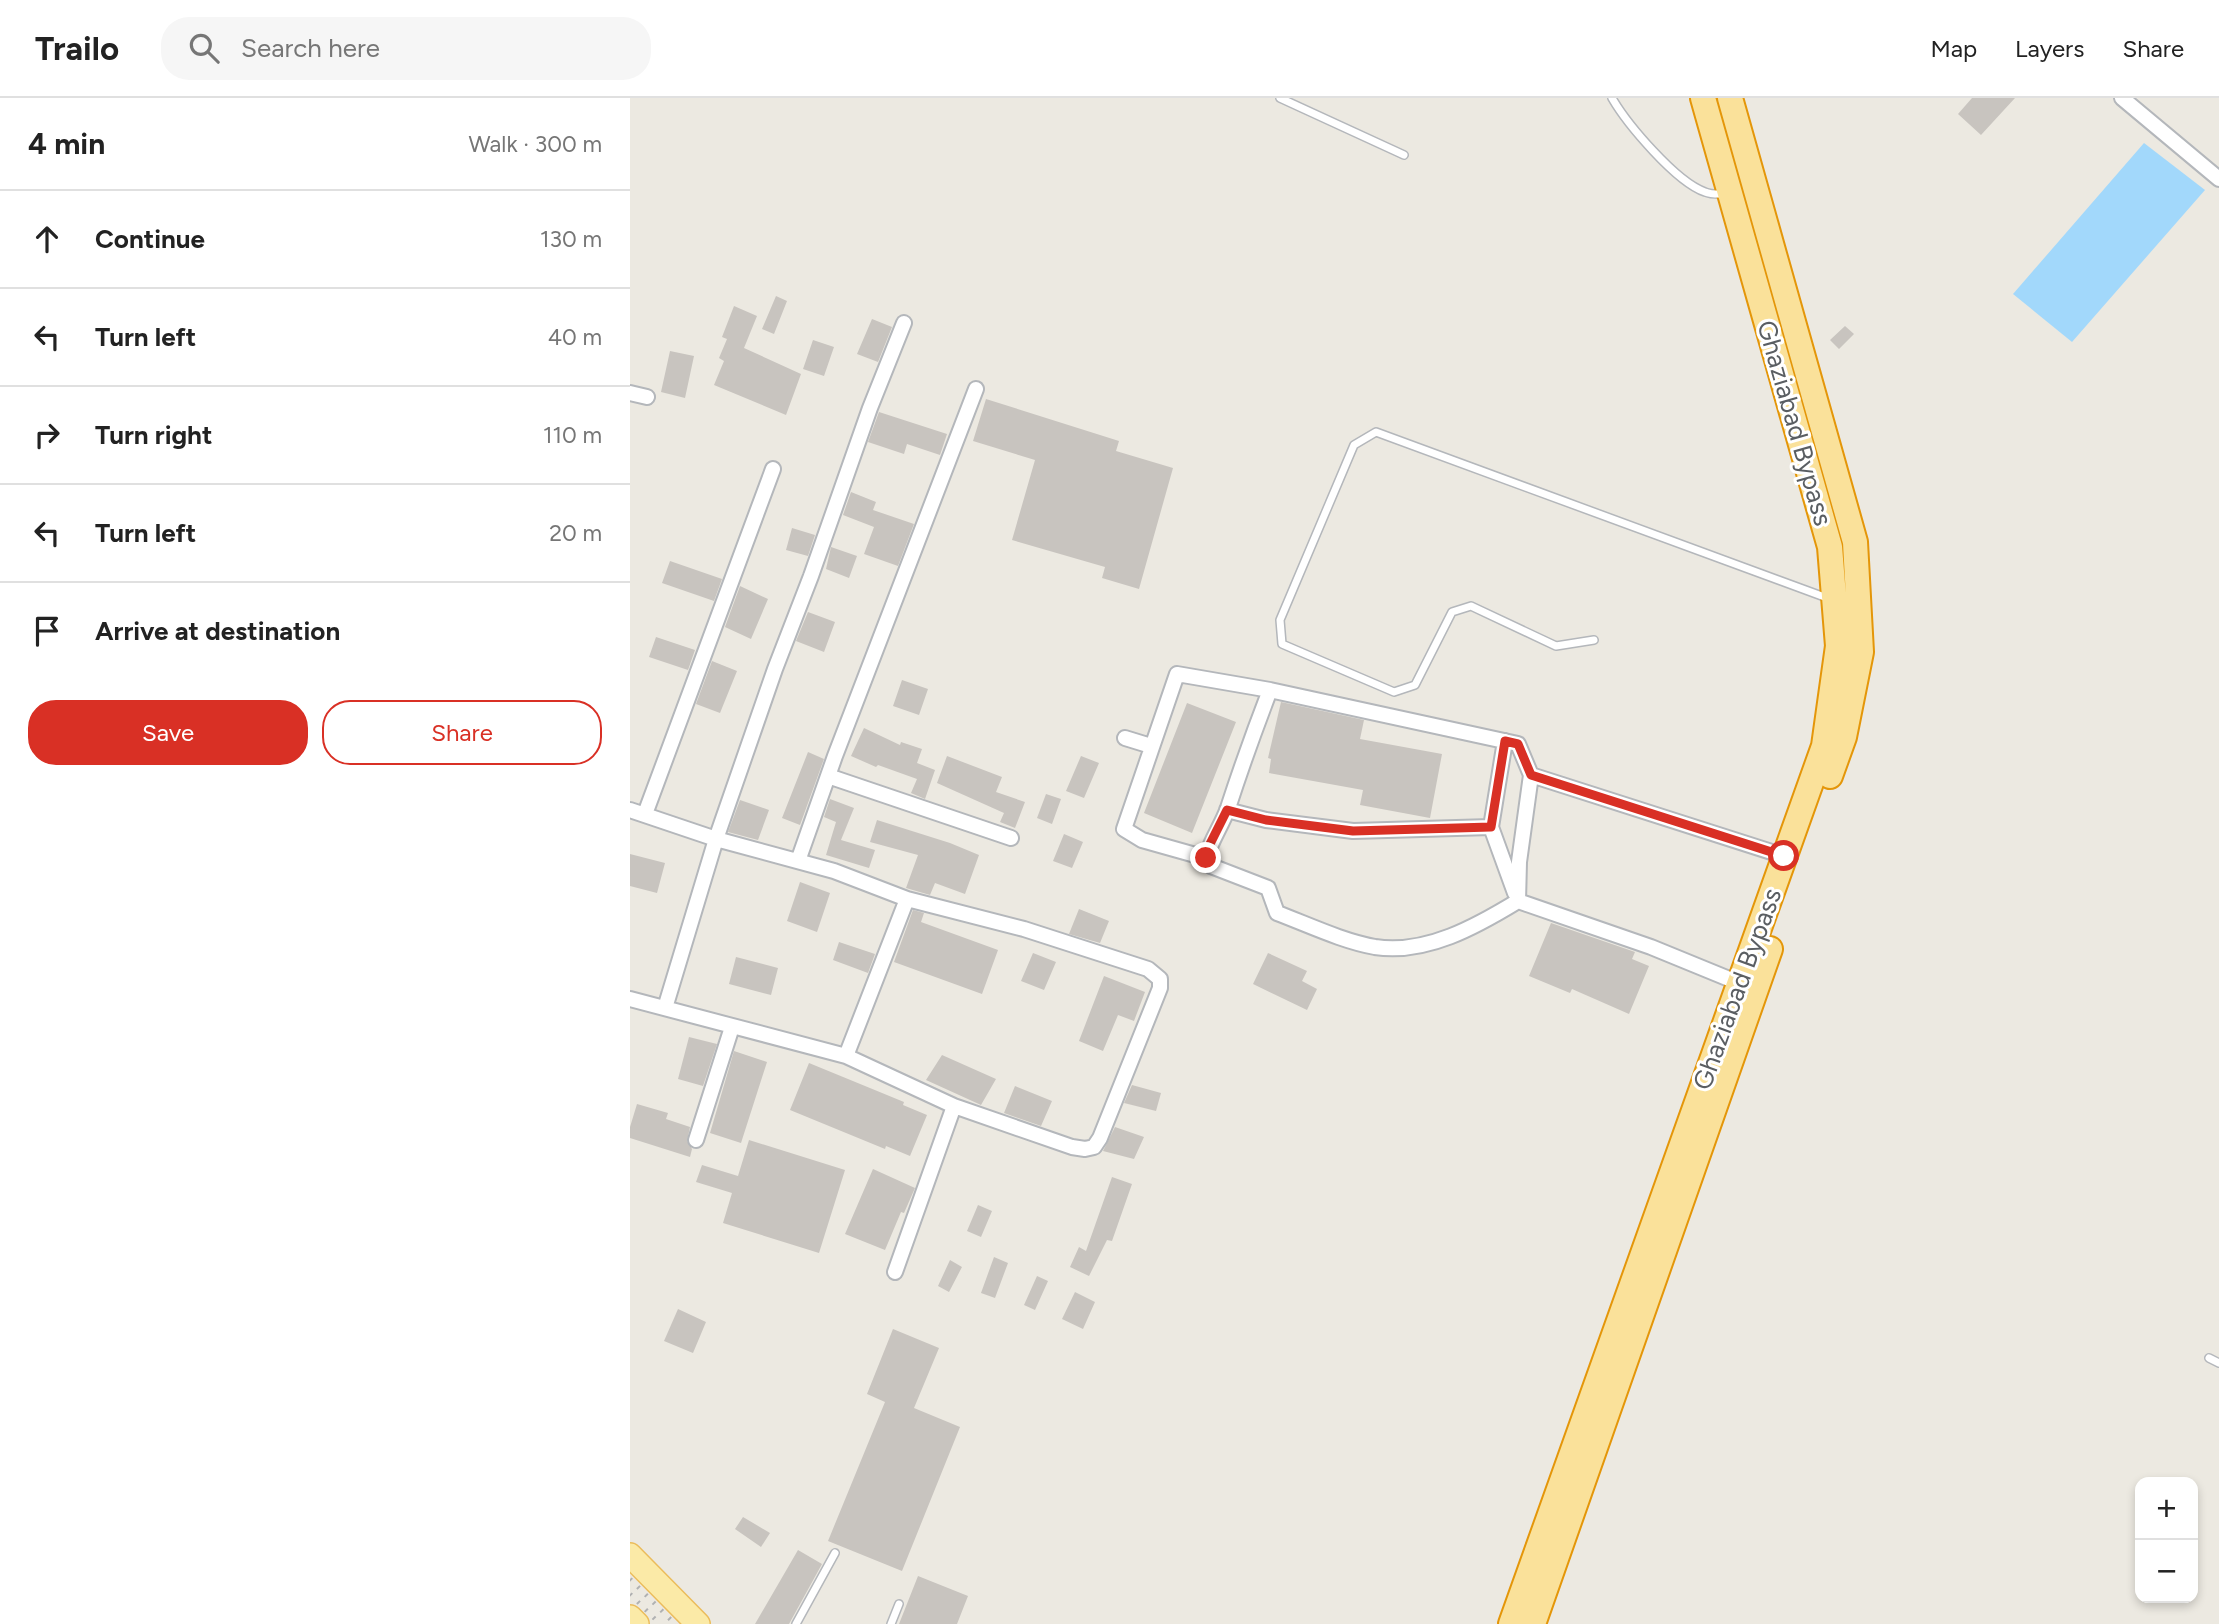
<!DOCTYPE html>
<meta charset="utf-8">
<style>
:root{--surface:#fff;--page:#f6f6f6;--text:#222;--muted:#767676;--line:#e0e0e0;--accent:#d93025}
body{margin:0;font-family:Figtree,sans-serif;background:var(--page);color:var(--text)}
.controls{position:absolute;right:21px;bottom:21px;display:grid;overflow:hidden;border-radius:14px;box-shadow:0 4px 10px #0003}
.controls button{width:63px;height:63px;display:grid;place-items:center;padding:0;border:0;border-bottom:2px solid var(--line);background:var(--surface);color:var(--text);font:35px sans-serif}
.stop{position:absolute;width:21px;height:21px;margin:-16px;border:5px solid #d93025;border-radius:50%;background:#fff}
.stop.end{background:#d93025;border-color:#fff;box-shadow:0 2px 7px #0008}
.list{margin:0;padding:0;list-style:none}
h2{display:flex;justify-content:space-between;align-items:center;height:91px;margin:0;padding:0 28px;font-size:30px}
h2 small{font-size:23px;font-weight:400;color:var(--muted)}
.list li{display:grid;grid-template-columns:46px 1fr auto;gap:21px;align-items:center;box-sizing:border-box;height:98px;padding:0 28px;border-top:2px solid var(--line)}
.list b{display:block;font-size:26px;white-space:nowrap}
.list em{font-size:23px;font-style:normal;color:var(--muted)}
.actions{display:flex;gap:14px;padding:21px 28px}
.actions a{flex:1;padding:16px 0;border:2px solid var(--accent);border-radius:28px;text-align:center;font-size:24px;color:var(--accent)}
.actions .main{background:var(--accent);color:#fff}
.icon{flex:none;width:38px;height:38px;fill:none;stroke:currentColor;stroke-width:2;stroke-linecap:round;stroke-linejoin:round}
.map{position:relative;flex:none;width:1589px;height:1526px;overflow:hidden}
header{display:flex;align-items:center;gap:42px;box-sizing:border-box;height:98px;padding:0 35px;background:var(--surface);border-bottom:2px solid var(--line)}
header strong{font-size:33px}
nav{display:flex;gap:38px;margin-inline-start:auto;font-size:24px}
.search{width:490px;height:63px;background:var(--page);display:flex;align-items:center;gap:18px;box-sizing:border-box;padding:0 24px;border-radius:28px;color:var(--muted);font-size:26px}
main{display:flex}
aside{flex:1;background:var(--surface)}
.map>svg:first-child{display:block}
.water{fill:#a2d8fb}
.building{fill:#c8c4bf}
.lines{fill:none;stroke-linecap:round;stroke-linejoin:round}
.service-casing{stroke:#b4b7bb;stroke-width:10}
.minor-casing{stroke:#b4b7bb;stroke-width:18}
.primary-casing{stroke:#ebbc5b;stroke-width:26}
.trunk-casing{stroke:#e49609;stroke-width:28}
.service{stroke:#fff;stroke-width:7}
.minor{stroke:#fff;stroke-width:14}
.primary{stroke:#fbeaa7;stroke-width:23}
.trunk{stroke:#fae19a;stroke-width:24}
.rail{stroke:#b0b1b2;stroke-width:4.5;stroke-dasharray:2 9;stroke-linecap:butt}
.route{stroke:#d93025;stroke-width:9}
.labels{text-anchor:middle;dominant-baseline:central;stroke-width:6;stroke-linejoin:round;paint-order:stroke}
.street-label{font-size:26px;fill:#5a5e62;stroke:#fff}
</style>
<header>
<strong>Trailo</strong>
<div class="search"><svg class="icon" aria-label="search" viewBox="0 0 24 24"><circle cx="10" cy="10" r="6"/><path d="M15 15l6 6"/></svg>Search here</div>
<nav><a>Map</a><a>Layers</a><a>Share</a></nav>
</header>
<main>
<aside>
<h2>4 min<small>Walk · 300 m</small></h2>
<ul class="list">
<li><svg class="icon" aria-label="ahead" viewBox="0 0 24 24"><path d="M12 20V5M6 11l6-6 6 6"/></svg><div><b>Continue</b></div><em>130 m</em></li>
<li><svg class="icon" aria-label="left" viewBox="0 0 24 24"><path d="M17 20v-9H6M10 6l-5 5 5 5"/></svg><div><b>Turn left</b></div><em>40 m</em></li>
<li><svg class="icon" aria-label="right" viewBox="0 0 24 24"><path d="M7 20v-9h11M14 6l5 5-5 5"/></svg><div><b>Turn right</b></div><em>110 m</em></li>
<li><svg class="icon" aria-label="left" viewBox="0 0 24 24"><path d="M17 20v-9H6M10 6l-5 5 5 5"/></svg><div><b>Turn left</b></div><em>20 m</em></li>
<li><svg class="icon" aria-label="arrive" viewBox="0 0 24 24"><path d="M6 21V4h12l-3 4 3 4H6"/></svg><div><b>Arrive at destination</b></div></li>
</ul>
<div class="actions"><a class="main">Save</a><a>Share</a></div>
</aside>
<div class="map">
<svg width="1589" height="1526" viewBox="0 0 1589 1526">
<rect width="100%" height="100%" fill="#ece9e1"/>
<path class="water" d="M1514,45L1575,92L1442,244L1383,196Z"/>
<path class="building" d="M1342,0H1385L1351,37L1328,16Z
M146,198L157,203L144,236L132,231Z
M104,208L127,218L114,250L171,276L156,317L84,287L94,263L89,260L97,241L92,239Z
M242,221L262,229L248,264L227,256Z
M1215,228L1224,236L1209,251L1200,242Z
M183,242L204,249L194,278L173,271Z
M40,253L64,258L55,300L31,294Z
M356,301L489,343L486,353L543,370L509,491L472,480L475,469L382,442L405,362L343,343Z
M249,314L317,336L310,357L277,346L274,356L238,344Z
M221,394L246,404L243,412L284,426L268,468L234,456L244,429L213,417Z
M162,430L185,437L178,458L156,452Z
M201,449L227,458L219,480L196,471Z
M40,463L92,481L84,503L32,485Z
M110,488L138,501L121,541L95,529Z
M178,514L205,524L194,554L166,543Z
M26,539L65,552L58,572L19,559Z
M82,563L107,573L90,615L66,606Z
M272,582L298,591L289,617L263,608Z
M651,604L734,622L730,641L812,656L800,720L730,707L733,692L639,675L641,661L638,660Z
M557,605L606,624L562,735L514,715Z
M234,630L270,647L271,644L292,651L287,665L305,672L295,701L281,695L287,681L248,667L246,669L221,658Z
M178,654L194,661L170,727L152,720Z
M317,658L372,679L366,694L395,704L385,730L370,724L374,715L307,685Z
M451,658L469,665L454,700L436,693Z
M416,696L431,701L422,726L407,720Z
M200,701L224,710L211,742L245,752L239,770L196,757L206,724L194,719Z
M110,702L139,712L128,742L98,734Z
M247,722L320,745L349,757L335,796L305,785L300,797L276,790L288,757L240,744Z
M434,736L453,744L442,770L423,763Z
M0,756L35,765L27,795L0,788Z
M170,784L200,795L187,834L157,823Z
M449,811L479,823L470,845L439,836Z
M283,812L294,815L291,824L368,852L352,896L264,864Z
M921,825L1005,854L1002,861L1019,868L999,916L942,891L940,895L899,878Z
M209,844L245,856L238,875L203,862Z
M403,855L426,864L414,892L391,883Z
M638,855L677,873L672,883L687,891L677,912L623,886Z
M106,859L148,870L141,897L99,886Z
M474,878L515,894L504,923L488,917L473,953L449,943Z
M59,939L87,946L73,988L48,981Z
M104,953L137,964L111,1045L80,1035Z
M312,957L366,981L351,1007L296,982Z
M179,965L274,1004L273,1007L297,1017L280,1058L256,1048L255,1051L160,1012Z
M502,987L531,995L526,1013L494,1005Z
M385,988L422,1003L411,1028L374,1015Z
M7,1006L38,1015L36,1021L60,1029L57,1043L62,1051L60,1059L0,1040V1029Z
M485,1029L514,1039L504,1061L473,1053Z
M119,1042L215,1072L189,1155L93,1125L102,1095L66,1084L72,1067L108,1078Z
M243,1071L285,1090L274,1115L271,1114L255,1152L215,1136Z
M482,1079L502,1086L482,1143L477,1142L459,1178L440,1169L449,1149L456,1153Z
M348,1107L362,1113L351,1139L337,1133Z
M364,1159L378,1165L365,1200L351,1195Z
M320,1162L332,1169L319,1194L308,1188Z
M407,1178L418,1183L405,1212L394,1207Z
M445,1194L465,1204L453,1231L432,1221Z
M48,1211L76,1224L63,1255L34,1243Z
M263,1231L309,1250L284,1310L330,1329L272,1473L198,1443L255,1304L237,1296Z
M113,1419L140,1435L131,1449L105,1431Z
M168,1452L192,1466L159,1526H125Z
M288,1478L338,1498L327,1526H269Z"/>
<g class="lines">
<g class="service-casing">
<path id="service" d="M650,0L774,57
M982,0C997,26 1046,84 1075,94C1082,97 1089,96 1097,96
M964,542L926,548L841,508L822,514L785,587L764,594L652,546L650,522L724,347L746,334L1200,501
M1579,1260L1589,1265
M166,1526L205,1455
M261,1526L269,1506"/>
</g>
<g class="minor-casing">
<path id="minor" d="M1492,0L1589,81
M0,295L17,299
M640,592L888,646L901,677L889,764L888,803C847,828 796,857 745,849C712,843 679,827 647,815L638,790L581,768L576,760C581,742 592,727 598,710C611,670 625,631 640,592Z
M495,640L521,648
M901,677L1154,758
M198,678L381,740
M0,712L86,741L204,773L277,801L394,831L518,871L530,881V890L470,1040L464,1049L455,1051L442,1049L324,1008L216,958L0,901
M597,712L636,722L723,733L861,729L875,643
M15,716L143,371
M861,729L885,795
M576,760L512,742L494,731L547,576L640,592
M168,763L205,658L346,291
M888,803L1021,849L1109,885
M35,910L86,741L145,571L181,478L240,310L274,225
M216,958L277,801
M66,1042L102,929
M265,1174L324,1008"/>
</g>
<g class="primary-casing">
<path id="primary" d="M0,1457L68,1526
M0,1519L7,1526"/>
</g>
<g class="trunk-casing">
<path id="trunk" d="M1100,0L1225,444L1231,554L1214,639L1200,678
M881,1526L1194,648L1208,548L1200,449L1073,0
M903,1526L1140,851"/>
</g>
<use href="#service" class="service"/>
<use href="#minor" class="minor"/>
<use href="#primary" class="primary"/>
<use href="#trunk" class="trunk"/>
<path class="rail" d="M0,1481L45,1526
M0,1496L30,1526"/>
</g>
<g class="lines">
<path class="route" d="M576,760L580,746L597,712L636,722L723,733L861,729L875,643L888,646L901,677L1154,758"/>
</g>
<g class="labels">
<g class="street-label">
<text transform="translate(1165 325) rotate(74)">Ghaziabad Bypass</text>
<text transform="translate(1107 891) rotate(-70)">Ghaziabad Bypass</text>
</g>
</g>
</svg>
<div class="controls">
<button>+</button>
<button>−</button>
</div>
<div class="stop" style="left:1154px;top:758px"></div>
<div class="stop end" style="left:576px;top:760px"></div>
</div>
</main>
